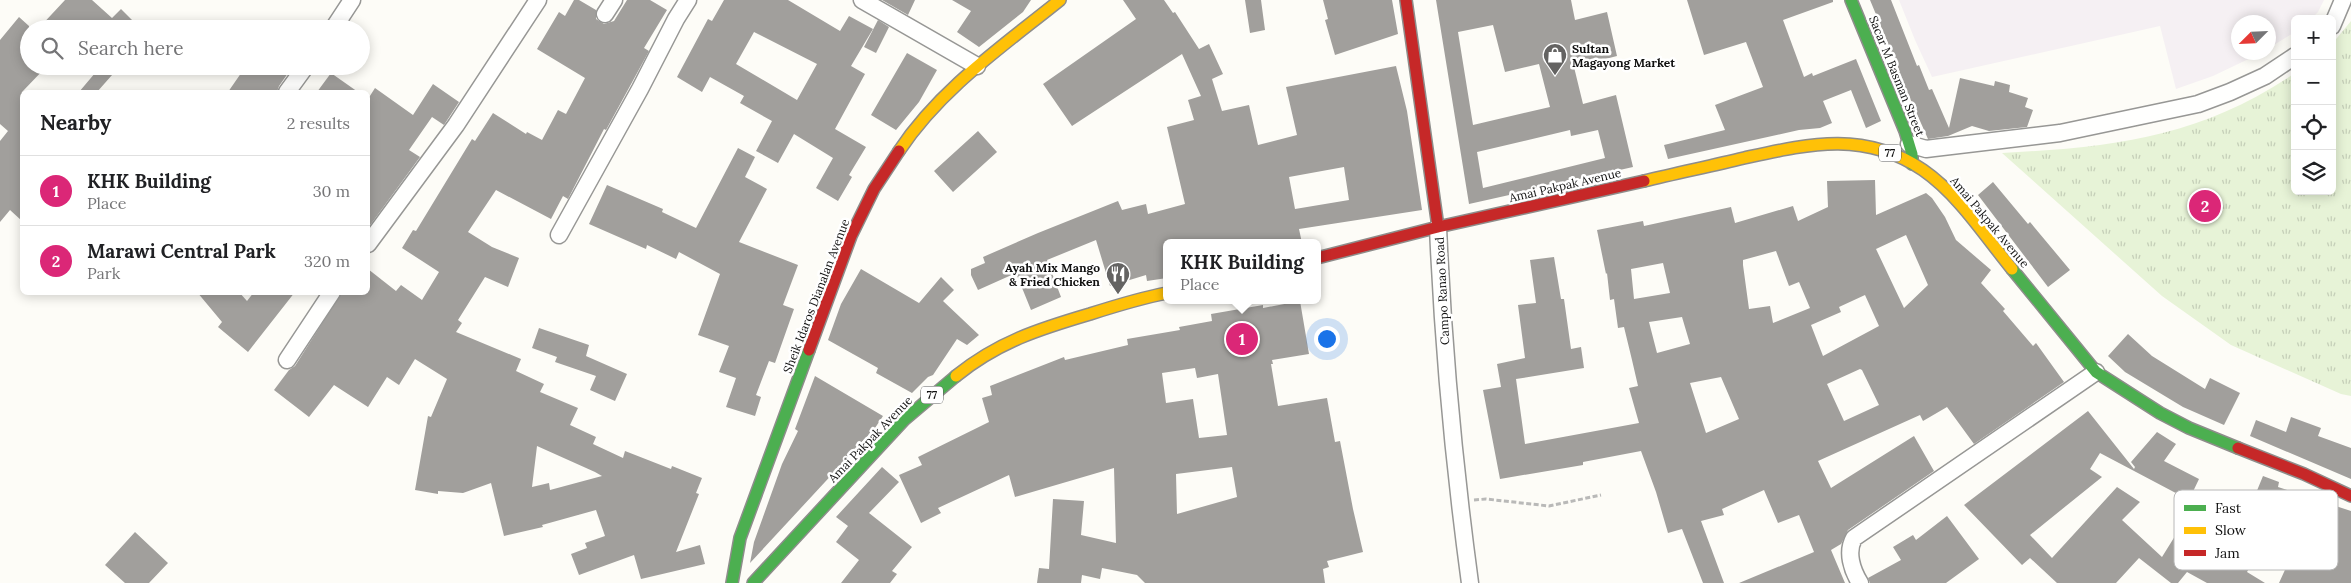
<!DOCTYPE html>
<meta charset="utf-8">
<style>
:root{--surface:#fff;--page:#f6f6f6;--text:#202124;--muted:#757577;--line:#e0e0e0;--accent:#db2777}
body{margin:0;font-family:Lora,serif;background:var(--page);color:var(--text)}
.controls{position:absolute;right:15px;top:15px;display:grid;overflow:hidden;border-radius:8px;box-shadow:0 2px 12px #0003}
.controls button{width:45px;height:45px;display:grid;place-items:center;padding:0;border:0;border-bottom:1px solid var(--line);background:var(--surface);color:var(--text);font:25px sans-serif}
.compass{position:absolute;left:2231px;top:15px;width:45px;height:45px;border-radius:50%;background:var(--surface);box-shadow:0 2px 12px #0003;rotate:246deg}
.you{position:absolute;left:1326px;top:338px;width:18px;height:18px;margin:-12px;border:4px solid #fff;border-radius:50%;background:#1a73e8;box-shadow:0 0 0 8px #1a73e833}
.badge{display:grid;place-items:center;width:32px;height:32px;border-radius:50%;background:var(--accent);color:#fff;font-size:16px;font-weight:700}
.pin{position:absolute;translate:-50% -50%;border:2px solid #fff;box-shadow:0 1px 5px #0006}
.popup{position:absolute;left:1163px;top:239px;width:158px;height:65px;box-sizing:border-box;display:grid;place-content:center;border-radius:8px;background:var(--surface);filter:drop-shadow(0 1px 4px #0005);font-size:16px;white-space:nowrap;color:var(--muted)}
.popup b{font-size:19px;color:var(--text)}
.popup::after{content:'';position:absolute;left:50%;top:100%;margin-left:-10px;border:10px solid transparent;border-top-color:var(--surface)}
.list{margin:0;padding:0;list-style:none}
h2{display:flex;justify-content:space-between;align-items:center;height:65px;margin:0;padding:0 20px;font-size:21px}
h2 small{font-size:16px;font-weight:400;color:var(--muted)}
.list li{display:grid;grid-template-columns:32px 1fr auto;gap:15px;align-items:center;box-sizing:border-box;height:70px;padding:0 20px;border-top:1px solid var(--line)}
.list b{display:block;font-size:19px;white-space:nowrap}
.list p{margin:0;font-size:16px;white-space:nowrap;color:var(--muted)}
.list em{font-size:16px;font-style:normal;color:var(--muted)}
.icon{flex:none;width:28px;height:28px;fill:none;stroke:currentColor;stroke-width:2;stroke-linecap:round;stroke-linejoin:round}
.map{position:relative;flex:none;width:2351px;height:583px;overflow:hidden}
.search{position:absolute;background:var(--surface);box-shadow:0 2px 12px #0003;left:20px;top:20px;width:350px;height:55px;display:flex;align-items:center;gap:12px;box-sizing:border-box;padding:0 18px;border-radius:28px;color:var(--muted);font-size:19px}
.panel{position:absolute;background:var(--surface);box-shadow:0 2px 12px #0003;left:20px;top:90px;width:350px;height:205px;border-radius:8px}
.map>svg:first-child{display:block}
.industrial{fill:#f5f0f3}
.park{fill:url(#park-tufts)}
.building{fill:#a19f9c;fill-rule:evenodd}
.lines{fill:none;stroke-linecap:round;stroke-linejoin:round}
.street-casing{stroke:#979795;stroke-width:19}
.fast-casing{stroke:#8e8d8b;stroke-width:14}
.slow-casing{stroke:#8e8d8b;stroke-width:14}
.jam-casing{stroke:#8e8d8b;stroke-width:14}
.path{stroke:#b9b9b8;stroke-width:3;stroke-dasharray:5 2.5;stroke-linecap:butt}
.street{stroke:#fffffe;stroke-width:16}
.fast{stroke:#4caf50;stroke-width:11}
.slow{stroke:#ffc107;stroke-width:11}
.jam{stroke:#c62828;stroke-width:11}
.labels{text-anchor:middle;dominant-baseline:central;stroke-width:5;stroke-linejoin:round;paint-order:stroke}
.shield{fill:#fff;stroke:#585858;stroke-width:1}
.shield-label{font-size:11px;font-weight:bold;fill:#111}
.poi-label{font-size:12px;font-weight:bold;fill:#111;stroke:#fff;text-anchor:start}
.street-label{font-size:12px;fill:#111;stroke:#fff}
.key{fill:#fff;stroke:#b8b8b8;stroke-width:1}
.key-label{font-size:14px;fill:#111}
</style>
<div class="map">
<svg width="2351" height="583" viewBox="0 0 2351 583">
<defs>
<pattern id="park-tufts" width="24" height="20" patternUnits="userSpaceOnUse" patternTransform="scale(1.25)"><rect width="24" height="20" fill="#e7f3d7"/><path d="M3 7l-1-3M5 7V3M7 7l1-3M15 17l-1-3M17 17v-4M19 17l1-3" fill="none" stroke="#c5cfb8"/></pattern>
</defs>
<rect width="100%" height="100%" fill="#fdfcf7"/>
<path class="industrial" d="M1899,0H2324L2318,12L2311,19H2295V32L2269,48L2268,22H2238V52L2261,53L2213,76L2176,89L2160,26L1932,77L1915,40Z"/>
<path class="park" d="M2351,21V396L2341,394L2231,345L2162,296L2002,153C2113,147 2199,138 2295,73V191H2332V44Z"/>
<path class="building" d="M65,0H92L112,18L121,9L141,29H38Z
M574,0H579L596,10V19L604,24L614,21L627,0H650L667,10L644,48L649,51L630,86L606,130L604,129L568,199L563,196L551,219L496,190L468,232L492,247L519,258L508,287L485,277L458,320L462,323L456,332L521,359L516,371L544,384L540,392L578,408L570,425L596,437L593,444L623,458L625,451L671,469L672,466L702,478L696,493L699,494L676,552L700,545L705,564L641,579L634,555L579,575L571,554L587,548L585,543L605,536L596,510L542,525L543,527L504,536L491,483L463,493L438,491V494L415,490L428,416L431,417L447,379L415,359L399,385L387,377L368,407L334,385L309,417L274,390L289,370L295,366L342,292H368V269L396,291L401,285L422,300L439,272L402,248L413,230L416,231L472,139L475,141L493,113L526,134L527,132L542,140L558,110L566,114L585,78L537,49L559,12L565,16ZM537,446L595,472L602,476L550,490L549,483L532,487Z
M724,0H788L840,31L849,16L873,29L851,66L865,74L835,129L866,147L849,175L852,177L838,201L816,188L833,158L794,134L778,163L756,151L772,121L740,103L744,96L710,77L702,92L677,77L708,19L712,21ZM754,32L817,64L797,100L736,64Z
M882,0H915L908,15Z
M952,0H1031L1023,12L979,47L957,32L971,11Z
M1123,0H1164L1173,13L1175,12L1199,49L1209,44L1223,74L1212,79L1222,111L1249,105L1258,145L1297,135L1286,87L1396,66L1407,111L1422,210L1299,229L1302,243H1167V278L1147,281L1146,275L1110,286L1096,240L1047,260L1061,297L1031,310L1016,273L978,290L971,275V269L985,263L983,257L1038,233L1118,201L1122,210L1146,204L1148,214L1185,204L1167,127L1194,120L1188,100L1201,96L1182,54L1072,126L1043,84L1136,19ZM1344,167L1349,200L1295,209L1289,177Z
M1245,0H1261L1265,30L1250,33Z
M1323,0H1392L1398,34L1335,55L1325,20L1328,19Z
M1436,0H1571L1575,20L1607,12L1617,56L1574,67L1583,104L1616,95L1633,167L1469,204ZM1493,25L1505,72L1539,64L1550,107L1473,125L1458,32ZM1570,130L1571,136L1598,130L1605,158L1483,188L1477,152Z
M1687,0H1833V2L1783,20L1804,77L1812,73L1813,76L1856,59L1881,121L1866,128L1851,90L1823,101L1832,123L1820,128L1799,130L1668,159L1664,145L1725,130L1715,105L1763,87L1746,42L1704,55Z
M1870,0H1891L1917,66L1919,65L1929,90L1932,89L1949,128L1960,78L1994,86L1995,81L2010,85L2009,92L2028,98L2025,107L2033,110L2027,127L1989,131L1972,126L1948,136L1928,139L1909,96L1907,97L1897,74L1900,72Z
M19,17L29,26V66H47L22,92V221L10,210L0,222V141L8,131L0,124V40Z
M878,20L889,27L876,53L864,47Z
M907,53L937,70L919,102L896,130L871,115Z
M101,66H120L97,92H79Z
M246,66H293L279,86L277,92H228Z
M331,73L358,92H317Z
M433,84L459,102L444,125L432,117L409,150L420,157L368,228V99L375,88L413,115Z
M978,131L997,152L953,192L934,171Z
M738,148L755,157L745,177L767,189L739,242L798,265L783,305L794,309L775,363L769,361L756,395L761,397L755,416L726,407L736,378L719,372L729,346L698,335L720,274L679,252L676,259L647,245L646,249L589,224L607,185L663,209L662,212L696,228Z
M1875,180L1876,215L1926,193L1932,198L1945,217L1956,240L1991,270L1981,283L2005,309L2003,311L2033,346L2036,343L2064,382L1974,444L1947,407L1923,421L1920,415L1818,461L1831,488L1914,436L1934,471L1848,530L1841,544L1831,550L1845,583H1739L1814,552L1799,515L1778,523L1764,490L1722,509L1724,515L1701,521L1724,583H1703L1682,529L1668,533L1656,492L1641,451L1583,462V465L1500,479L1483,390L1501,387L1497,364L1525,358L1518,305L1536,303L1530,260L1554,257L1561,299H1564L1571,349L1581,347L1584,368L1516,379L1525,444L1639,423L1629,388L1638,386L1632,360L1624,327L1618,328L1614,299L1610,300L1607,273L1606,274L1597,230L1643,221L1644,226L1731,207L1735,223L1793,206L1798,221L1828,207L1827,181ZM1906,235L1928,285L1904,308L1876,249ZM1776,251L1789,286L1799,282L1810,308L1773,323L1770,306L1749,309L1743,265V260ZM1663,263L1670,293L1634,299L1631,269ZM1865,295L1879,326L1823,356L1811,325L1841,312L1839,307ZM1682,317L1690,344L1657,353L1649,322ZM1860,369L1862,370L1879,405L1844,421L1827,384ZM1721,377L1739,419L1706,433L1690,383Z
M1993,182L2028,224L2030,222L2070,270L2048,287L1978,195Z
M861,269L919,303L941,277L954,290L943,301L979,335L967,345L957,339L933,375L928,377L912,393L876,373L878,368L828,340L841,304Z
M197,292H239L247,301L254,292H295L248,352L218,327L222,322Z
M1300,301L1309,354L1272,360L1273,364H1271L1278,406L1327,398L1335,442L1340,441L1353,509L1363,552L1327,561L1329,567L1323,569L1325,583H1145L1137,575L1102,568L1100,579L1082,575L1081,583H1037L1039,568L1049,569L1053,499L1084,501L1081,535L1116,543L1114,468L1015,497L1009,475L938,508L941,513L921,523L899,475L922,465L918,457L989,422L982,398L992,395L990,386L1064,357L1065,360L1128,345L1127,339L1180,330L1179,327L1212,321L1211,314L1263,305V308ZM1195,368L1197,378L1218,374L1227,435L1199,438L1193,399L1166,403L1162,373ZM1232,467L1237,497L1177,514L1176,474Z
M539,328L589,345L586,356L627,374L615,401L590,390L596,376L555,362L557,357L532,348Z
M2128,334L2152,356L2205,389L2210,378L2240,393L2224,425L2183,407L2125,372L2108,356Z
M815,376L883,416L875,428L750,563L754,542L782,464L798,431L795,429Z
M2088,411L2134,469L2135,467L2131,462L2157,432L2176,444L2164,461L2199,479L2189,500L2100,453L2090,469L2102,477L2030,535L2052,558L2117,487L2140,502L2122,520L2162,557L2180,528L2205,544L2222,516L2242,527L2263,476L2279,482L2278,487L2351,511V583H2279L2294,550L2264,541L2247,572L2265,583H2207L2187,572L2178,583H2171L2139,558L2116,583H2057L2030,558L2022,565L1964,505Z
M2291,417L2321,428L2318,436L2351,448V479L2250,436L2256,420L2286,432Z
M882,467L899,482L869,513L912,547L892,571L897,574L890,583H841L859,560L836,542L848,526L836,517Z
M1947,516L1979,559L1946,583H1870L1868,578L1901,560L1893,547L1913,535L1916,540Z
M135,532L168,563L149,583H125L105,565Z"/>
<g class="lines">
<g class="street-casing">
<path id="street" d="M862,0L977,66
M605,14L614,0
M2332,26L2343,0
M333,29L352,0
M287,92L306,66
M1909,144L1926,149L1934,148L2060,133L2198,104L2230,92L2265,76L2295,56
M1438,227C1443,346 1454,465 1470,583
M559,235L640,89L676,19L688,0
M368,244L456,125L538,0
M287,360L332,292
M1860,583C1852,570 1846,552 1854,538L2096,372"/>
</g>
<g class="fast-casing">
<path id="fast" d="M1851,0L1905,131L1912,154V164
M2012,269L2096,372L2160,413L2189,428L2238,448
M732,583L740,538L809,350
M753,583L904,420L956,376"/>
</g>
<g class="slow-casing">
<path id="slow" d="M899,151C940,89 1003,46 1060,0
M1644,181C1677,173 1711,166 1744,158C1808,144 1864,130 1923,170C1959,195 1985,236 2012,269
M956,376C998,342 1039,329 1090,314C1115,306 1141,298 1167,293"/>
</g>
<g class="jam-casing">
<path id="jam" d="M1406,0L1438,227
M1317,258L1438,227L1644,181
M809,350L851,236L874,189L899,151
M2238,448L2304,474L2351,496"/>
</g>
<path class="path" d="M1474,500L1486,499L1549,506L1601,495"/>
<use href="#street" class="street"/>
<use href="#fast" class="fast"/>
<use href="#slow" class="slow"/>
<use href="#jam" class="jam"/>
</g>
<defs>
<g id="shop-pin" transform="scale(1.25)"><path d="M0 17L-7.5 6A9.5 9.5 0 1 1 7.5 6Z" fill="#646362" stroke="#fff"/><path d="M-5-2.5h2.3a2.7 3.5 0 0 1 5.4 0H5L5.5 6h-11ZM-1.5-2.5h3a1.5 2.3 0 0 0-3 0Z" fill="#fff"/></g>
<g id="restaurant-pin" transform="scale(1.25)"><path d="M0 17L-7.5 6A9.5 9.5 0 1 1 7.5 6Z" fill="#646362" stroke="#fff"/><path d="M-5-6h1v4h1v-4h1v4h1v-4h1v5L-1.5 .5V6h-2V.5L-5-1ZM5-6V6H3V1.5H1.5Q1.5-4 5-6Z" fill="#fff"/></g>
</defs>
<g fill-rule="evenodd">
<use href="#shop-pin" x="1555" y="55"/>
<use href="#restaurant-pin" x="1118" y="274"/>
</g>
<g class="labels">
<g class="shield">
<rect x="1879" y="144.5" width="22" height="17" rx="4"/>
<rect x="921" y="386.5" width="22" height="17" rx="4"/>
</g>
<g class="shield-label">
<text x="1890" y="153">77</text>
<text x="932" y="395">77</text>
</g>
<g class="poi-label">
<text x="1572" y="48">Sultan<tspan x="1572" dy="14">Magayong Market</tspan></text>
<text x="1100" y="267" text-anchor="end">Ayah Mix Mango<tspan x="1100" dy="14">&amp; Fried Chicken</tspan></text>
</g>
<g class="street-label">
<text transform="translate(1897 76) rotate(68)">Sacar M Basman Street</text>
<text transform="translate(1565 185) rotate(-13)">Amai Pakpak Avenue</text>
<text transform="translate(1990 222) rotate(50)">Amai Pakpak Avenue</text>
<text transform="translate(1442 291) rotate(-93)">Campo Ranao Road</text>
<text transform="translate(816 296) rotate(-69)">Sheik Idaros Dianalan Avenue</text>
<text transform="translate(870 439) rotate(-46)">Amai Pakpak Avenue</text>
</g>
</g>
<rect x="2174" y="490" width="164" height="80" rx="8" class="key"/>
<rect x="2184" y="505" width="22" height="6" fill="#4caf50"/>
<rect x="2184" y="527" width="22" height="7" fill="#ffc107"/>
<rect x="2184" y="550" width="22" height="6" fill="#c62828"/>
<g class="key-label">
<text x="2215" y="513">Fast</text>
<text x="2215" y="535">Slow</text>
<text x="2215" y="558">Jam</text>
</g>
</svg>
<div class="controls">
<button>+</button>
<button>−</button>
<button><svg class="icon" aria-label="locate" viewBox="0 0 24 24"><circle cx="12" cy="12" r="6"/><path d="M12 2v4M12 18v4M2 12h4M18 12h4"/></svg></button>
<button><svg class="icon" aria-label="layers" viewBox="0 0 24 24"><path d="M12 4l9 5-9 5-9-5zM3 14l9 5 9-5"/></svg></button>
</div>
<svg class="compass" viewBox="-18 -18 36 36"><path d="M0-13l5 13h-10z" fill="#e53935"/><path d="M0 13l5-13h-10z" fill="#757577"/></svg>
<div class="you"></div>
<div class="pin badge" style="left:1242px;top:339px">1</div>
<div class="popup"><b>KHK Building</b>Place</div>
<div class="pin badge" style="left:2205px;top:206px">2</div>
<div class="search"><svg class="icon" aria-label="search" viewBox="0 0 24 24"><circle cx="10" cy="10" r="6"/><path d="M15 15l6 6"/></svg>Search here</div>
<section class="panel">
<h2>Nearby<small>2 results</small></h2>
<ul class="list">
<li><span class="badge">1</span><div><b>KHK Building</b><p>Place</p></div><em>30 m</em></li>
<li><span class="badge">2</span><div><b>Marawi Central Park</b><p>Park</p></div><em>320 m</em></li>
</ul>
</section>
</div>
